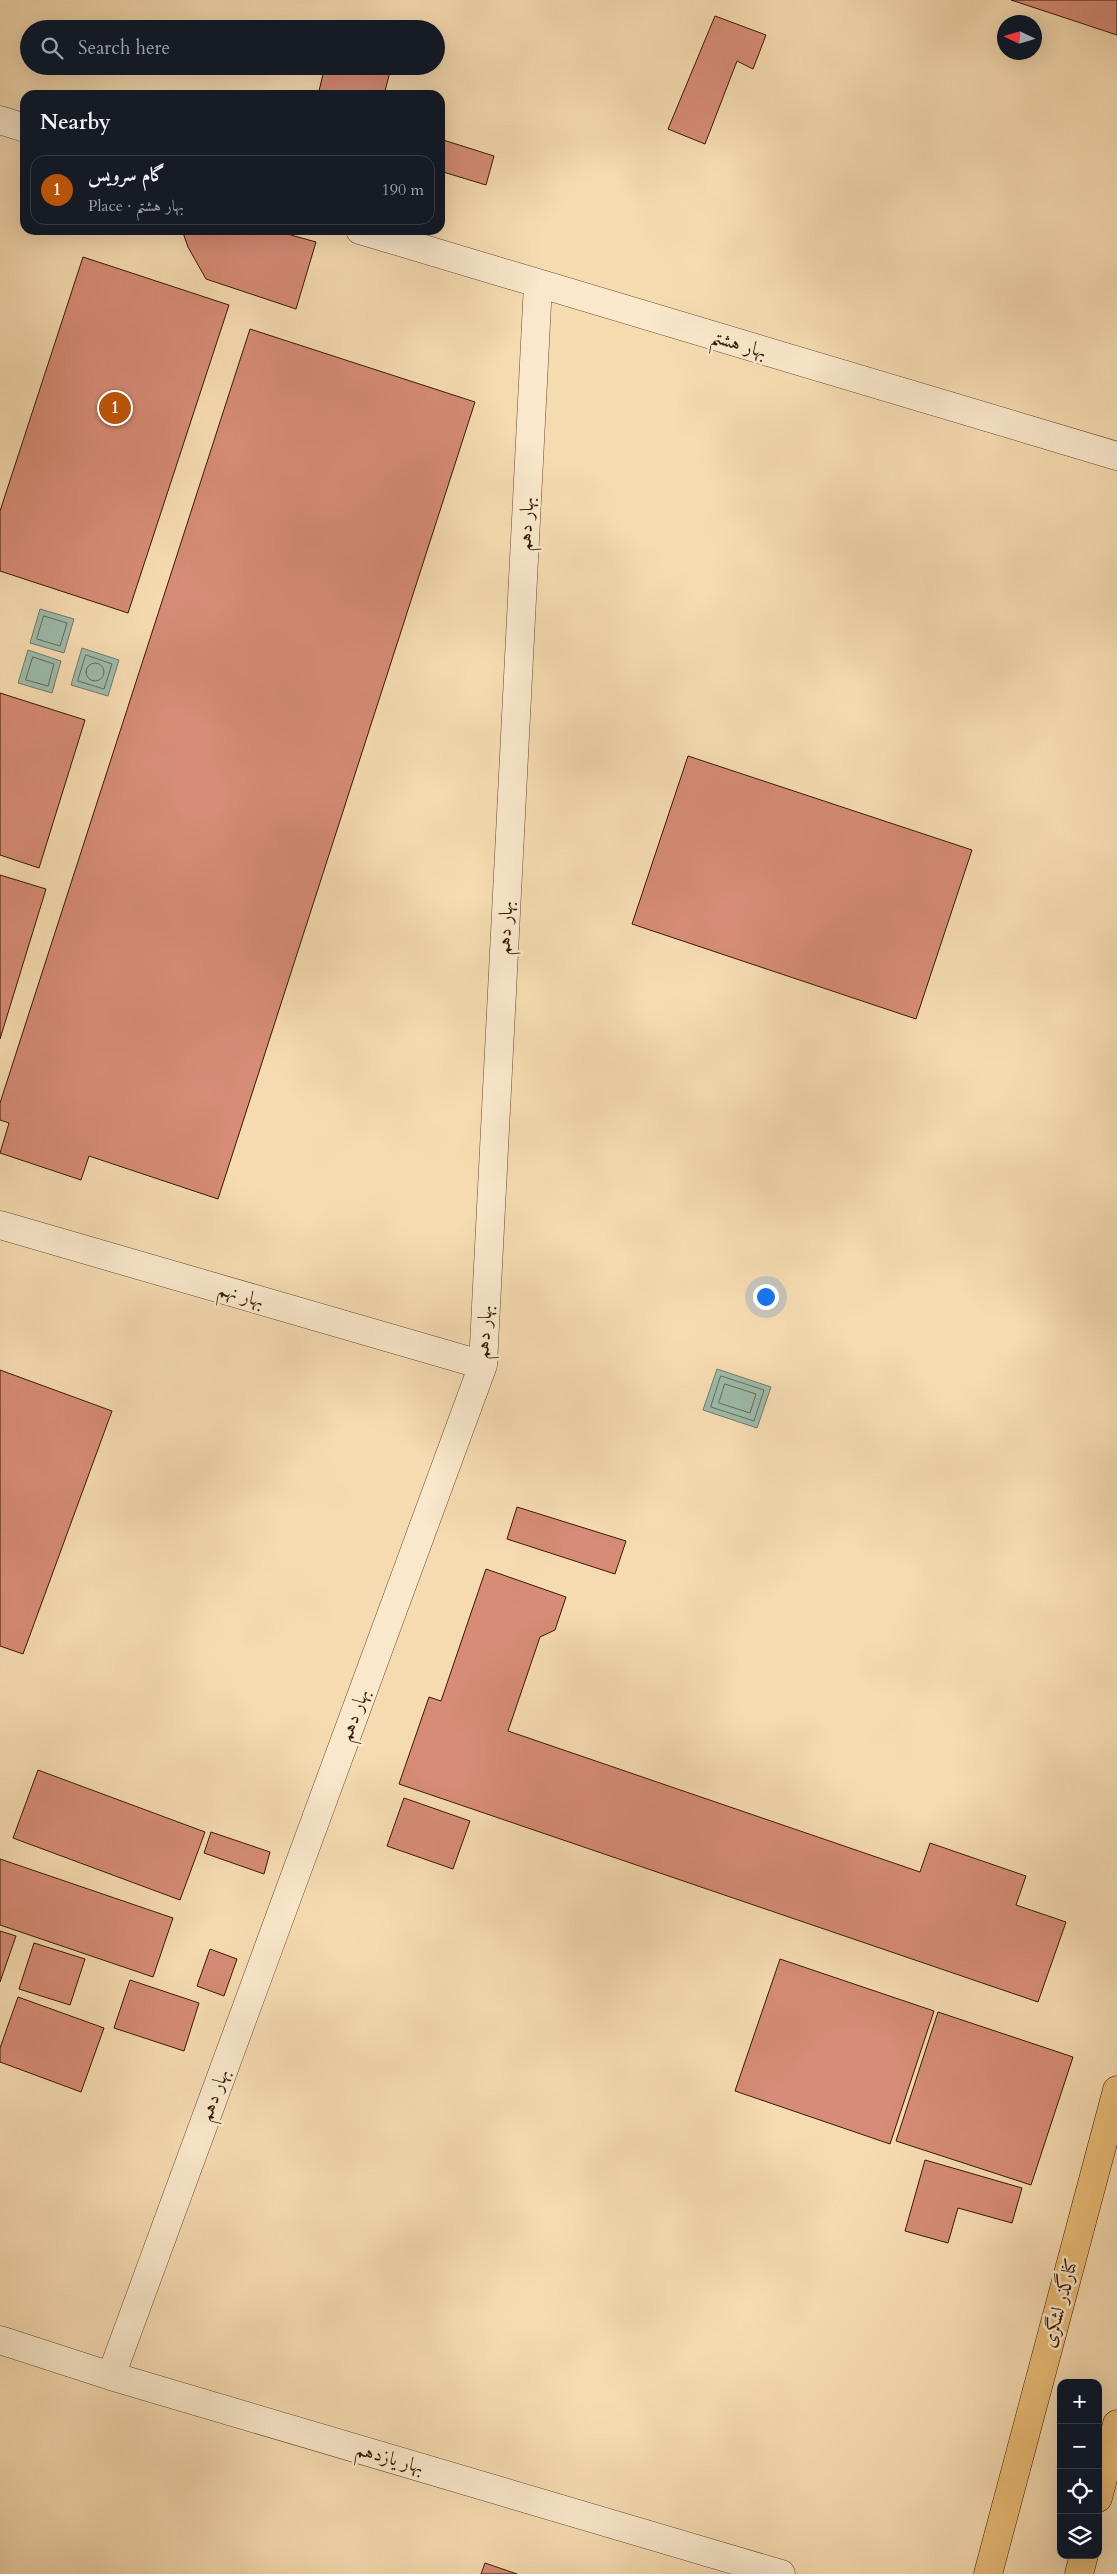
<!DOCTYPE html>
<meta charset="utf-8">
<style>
:root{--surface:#171b24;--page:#20242c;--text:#f1f3f6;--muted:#9ea1a6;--line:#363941;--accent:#b45309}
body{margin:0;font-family:Cardo,Amiri,serif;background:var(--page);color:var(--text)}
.controls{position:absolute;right:15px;bottom:15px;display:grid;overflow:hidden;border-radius:10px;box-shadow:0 5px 20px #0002}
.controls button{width:45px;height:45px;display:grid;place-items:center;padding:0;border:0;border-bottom:1px solid var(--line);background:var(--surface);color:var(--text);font:25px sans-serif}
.compass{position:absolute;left:997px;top:15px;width:45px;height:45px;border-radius:50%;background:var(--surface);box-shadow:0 5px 20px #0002;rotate:274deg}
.you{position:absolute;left:765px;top:1296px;width:18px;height:18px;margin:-12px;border:4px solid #fff;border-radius:50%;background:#1a73e8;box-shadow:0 0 0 8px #1a73e833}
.badge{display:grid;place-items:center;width:32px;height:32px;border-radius:50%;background:var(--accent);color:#fff;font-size:16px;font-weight:700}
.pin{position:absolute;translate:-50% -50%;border:2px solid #fff;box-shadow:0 1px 5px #0006}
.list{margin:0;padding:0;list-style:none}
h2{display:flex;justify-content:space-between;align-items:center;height:65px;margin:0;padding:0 20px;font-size:21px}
h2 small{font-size:16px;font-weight:400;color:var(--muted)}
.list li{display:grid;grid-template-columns:32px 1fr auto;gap:15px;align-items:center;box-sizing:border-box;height:70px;margin:0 10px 10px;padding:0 10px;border:1px solid var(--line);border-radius:15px}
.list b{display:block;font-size:19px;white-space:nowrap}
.list p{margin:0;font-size:16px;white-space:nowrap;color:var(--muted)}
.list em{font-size:16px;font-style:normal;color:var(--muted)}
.icon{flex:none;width:28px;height:28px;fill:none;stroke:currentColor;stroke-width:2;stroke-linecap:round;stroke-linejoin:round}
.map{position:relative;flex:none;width:1117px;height:2574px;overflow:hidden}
.search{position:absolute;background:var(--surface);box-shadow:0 5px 20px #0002;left:20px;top:20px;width:425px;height:55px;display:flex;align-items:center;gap:12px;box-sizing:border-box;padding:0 18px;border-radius:28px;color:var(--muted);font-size:19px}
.panel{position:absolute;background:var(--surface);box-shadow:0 5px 20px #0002;left:20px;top:90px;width:425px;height:145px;border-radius:15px}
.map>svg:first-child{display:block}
.water{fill:#9dbbab;stroke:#747b67}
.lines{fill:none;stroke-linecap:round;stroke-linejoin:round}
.shore{stroke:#6a6a56;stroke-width:1}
.building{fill:#d68c76;stroke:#371a02}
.street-casing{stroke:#674a2e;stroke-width:29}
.primary-casing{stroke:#371a02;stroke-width:29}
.highway-casing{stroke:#371a02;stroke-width:29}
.street{stroke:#f9e8cc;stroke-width:28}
.primary{stroke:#ebbe78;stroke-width:28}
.highway{stroke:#ebbe78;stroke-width:28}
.labels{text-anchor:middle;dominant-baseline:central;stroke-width:5;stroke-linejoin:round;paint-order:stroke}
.street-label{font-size:19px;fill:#371a02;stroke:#f9e8cc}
</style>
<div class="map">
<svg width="1117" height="2574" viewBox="0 0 1117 2574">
<rect width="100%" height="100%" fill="#f6dbb1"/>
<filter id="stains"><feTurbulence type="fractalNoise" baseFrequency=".004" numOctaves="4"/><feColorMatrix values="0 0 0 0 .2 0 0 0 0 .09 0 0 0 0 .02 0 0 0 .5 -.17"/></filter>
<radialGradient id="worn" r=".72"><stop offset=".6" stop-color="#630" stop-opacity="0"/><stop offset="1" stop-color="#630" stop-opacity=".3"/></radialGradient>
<path class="water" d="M40,609L74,619L64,653L30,643Z
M82,648L119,660L108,696L71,685Z
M28,650L61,661L52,693L18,683Z
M717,1369L771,1387L757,1428L703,1410Z"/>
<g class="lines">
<path class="shore" d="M44,616L67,623L60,646L37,639Z
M86,655L112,664L104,689L78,681Z
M33,657L54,664L48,686L26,680Z
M86 672a9 9 0 1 1 18 0a9 9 0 1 1-18 0Z
M721,1376L764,1390L754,1421L711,1407Z
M725,1384L756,1394L750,1413L719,1403Z"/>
</g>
<path class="building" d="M1011,0H1117V35Z
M715,16L766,35L753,69L737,61L705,144L668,129Z
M325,66H385L391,68L384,95H318Z
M440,139L494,156L486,185L440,171Z
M182,230H273L316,242L296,309L206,279L188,247Z
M83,257L229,305L128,613L0,571V511Z
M250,329L475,402L218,1199L89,1156L81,1180L0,1153L9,1123L0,1120V1103Z
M0,693L85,720L39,868L0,855Z
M688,756L972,850L916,1019L632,924Z
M0,875L46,889L0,1039Z
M0,1370L112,1411L23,1654L0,1646Z
M517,1507L626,1541L615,1574L507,1539Z
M486,1569L566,1597L555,1630L540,1637L508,1731L920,1872L930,1843L1026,1876L1016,1905L1066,1922L1038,2002L399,1784L429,1697L441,1701Z
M38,1770L205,1832L180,1900L13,1838Z
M404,1798L470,1821L453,1869L387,1846Z
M211,1832L270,1852L264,1874L204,1853Z
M0,1859L173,1918L153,1977L0,1925Z
M0,1931L16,1936L0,1982Z
M34,1943L85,1959L70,2005L19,1989Z
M210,1949L237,1959L224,1996L197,1986Z
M780,1959L934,2011L890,2144L735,2091Z
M130,1980L199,2003L184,2051L114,2028Z
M18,1997L104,2028L81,2092L0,2062V2048Z
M938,2012L1073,2057L1031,2185L896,2141Z
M925,2160L1022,2188L1012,2223L958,2208L948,2243L905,2231Z
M485,2563L517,2574H481Z"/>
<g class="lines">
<g class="street-casing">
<path id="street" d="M0,120L25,128
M360,230L1117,456
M0,1225L483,1365
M0,2340L111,2376L781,2574
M111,2376L483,1365L538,284"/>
</g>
<g class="primary-casing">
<path id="primary" d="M988,2574L1117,2090"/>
</g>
<g class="highway-casing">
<path id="highway" d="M1098,2498L1117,2424
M1079,2574L1084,2555"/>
</g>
<use href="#street" class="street"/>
<use href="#primary" class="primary"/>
<use href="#highway" class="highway"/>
</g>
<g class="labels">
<g class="street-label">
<text transform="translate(739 344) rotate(17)">بهار هشتم</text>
<text transform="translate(526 524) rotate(-87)">بهار دهم</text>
<text transform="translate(505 928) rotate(-87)">بهار دهم</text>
<text transform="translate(241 1295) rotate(16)">بهار نهم</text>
<text transform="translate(484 1332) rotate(-86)">بهار دهم</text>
<text transform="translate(354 1715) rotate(-70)">بهار دهم</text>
<text transform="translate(214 2095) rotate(-70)">بهار دهم</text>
<text transform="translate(1060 2303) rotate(-75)">کنارگذر لشگری</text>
<text transform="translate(390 2458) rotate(16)">بهار یازدهم</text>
</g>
</g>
<rect width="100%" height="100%" filter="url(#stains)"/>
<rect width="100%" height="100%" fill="url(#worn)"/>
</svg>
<div class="controls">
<button>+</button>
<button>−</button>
<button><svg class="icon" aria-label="locate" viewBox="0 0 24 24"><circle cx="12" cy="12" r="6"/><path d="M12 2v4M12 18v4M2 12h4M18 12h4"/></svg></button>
<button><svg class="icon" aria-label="layers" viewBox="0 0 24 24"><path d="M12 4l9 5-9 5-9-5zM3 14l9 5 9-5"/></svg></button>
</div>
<svg class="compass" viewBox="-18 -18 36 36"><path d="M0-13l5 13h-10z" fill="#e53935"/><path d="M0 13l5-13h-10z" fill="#9ea1a6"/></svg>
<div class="you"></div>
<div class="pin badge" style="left:115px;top:408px">1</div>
<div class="search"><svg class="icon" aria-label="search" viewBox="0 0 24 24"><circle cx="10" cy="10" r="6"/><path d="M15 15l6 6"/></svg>Search here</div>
<section class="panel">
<h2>Nearby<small></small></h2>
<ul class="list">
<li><span class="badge">1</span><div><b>گام سرویس</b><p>Place · بهار هشتم</p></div><em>190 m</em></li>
</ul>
</section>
</div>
